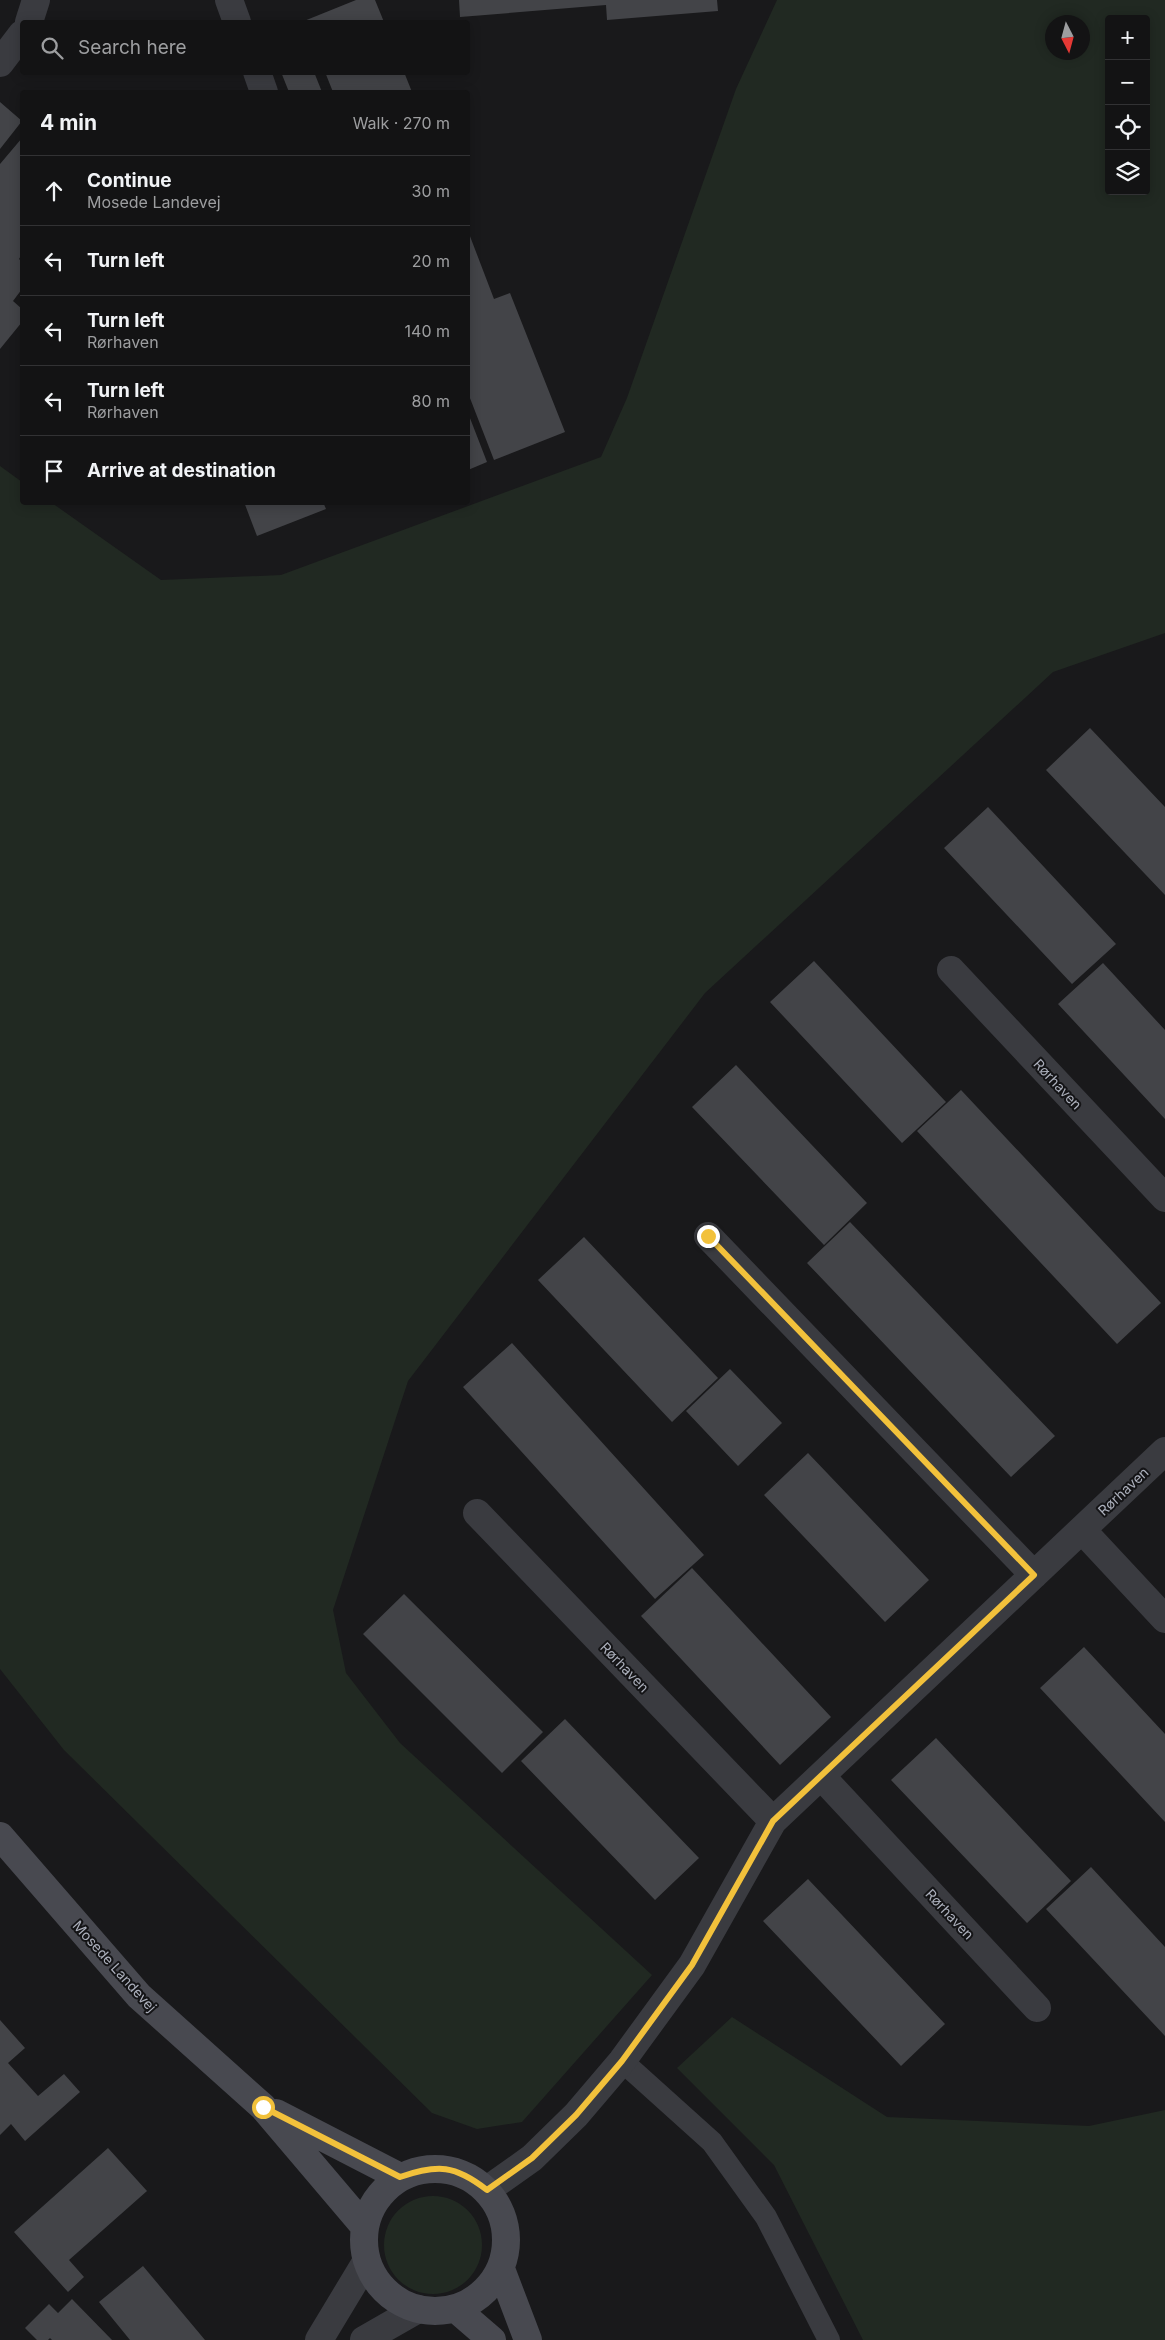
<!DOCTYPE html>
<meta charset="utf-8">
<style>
:root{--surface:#131314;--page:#1c1c1d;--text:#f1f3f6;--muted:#9d9ea0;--line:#323234}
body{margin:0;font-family:Inter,sans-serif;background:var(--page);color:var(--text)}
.controls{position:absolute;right:15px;top:15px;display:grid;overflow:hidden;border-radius:5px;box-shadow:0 2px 12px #0003}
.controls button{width:45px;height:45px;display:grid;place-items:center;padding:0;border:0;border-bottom:1px solid var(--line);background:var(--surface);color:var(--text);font:25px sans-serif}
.compass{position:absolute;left:1045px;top:15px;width:45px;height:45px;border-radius:50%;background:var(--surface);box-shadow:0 2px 12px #0003;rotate:174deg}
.stop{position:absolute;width:15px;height:15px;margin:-11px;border:4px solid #f2c13b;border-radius:50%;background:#fff}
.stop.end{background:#f2c13b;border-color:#fff;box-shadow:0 1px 5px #0008}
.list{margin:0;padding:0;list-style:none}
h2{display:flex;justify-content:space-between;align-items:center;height:65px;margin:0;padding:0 20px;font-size:21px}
h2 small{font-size:16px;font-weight:400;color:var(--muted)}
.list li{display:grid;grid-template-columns:32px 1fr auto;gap:15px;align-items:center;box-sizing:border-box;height:70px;padding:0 20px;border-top:1px solid var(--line)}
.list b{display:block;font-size:19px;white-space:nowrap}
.list p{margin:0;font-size:16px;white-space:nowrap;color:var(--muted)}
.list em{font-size:16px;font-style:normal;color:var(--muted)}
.icon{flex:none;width:28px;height:28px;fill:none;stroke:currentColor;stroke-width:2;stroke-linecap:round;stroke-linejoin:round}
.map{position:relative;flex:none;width:1165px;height:2340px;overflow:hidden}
.search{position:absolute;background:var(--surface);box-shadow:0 2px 12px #0003;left:20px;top:20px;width:450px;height:55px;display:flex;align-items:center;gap:12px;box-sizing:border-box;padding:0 18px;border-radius:5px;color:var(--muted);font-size:19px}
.panel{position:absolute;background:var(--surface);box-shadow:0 2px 12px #0003;left:20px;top:90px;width:450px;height:415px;border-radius:5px}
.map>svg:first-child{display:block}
.green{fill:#212922;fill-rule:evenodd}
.building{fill:#434448}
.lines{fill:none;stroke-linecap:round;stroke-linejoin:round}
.service{stroke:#3a3b40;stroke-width:22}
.minor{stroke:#3a3b40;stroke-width:28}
.tertiary{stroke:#3a3b40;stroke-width:28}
.secondary{stroke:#484950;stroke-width:28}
.route{stroke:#f2c13b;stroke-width:6}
.labels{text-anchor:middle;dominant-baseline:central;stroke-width:4;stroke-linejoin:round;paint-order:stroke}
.street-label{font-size:14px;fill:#abafbb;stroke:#141416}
</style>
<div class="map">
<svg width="1165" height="2340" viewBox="0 0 1165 2340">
<rect width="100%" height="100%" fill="#19191b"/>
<path class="green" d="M777,0H1165V633L1053,672L705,993L408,1381L333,1610L346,1673L400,1743L652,1975L522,2122L477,2129L432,2113L64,1750L0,1669V466L22,482V502L52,503L161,580L281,575L601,457L627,398L736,89ZM1109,19H1146V191H1109ZM1052,22H1082V52H1052Z
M732,2017L887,2117L1089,2126L1165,2110V2340H863L774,2165L677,2068Z
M384 2245a49 49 0 1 1 98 0a49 49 0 1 1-98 0Z"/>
<path class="building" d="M356,0H375L384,22H305L304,21Z
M459,0H717L718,11L607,20L606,5L460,17Z
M281,72H314L322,92H289Z
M325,72H404L412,92H333Z
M0,102L22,121L0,149Z
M22,138V254L19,259L22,262V289L13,301L22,309V322L0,349V164Z
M468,231L494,299L510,293L565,432L494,460L468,393Z
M468,413L487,462L468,470Z
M244,502H323L326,509L257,536Z
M1090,728L1165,807V895L1046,770Z
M988,807L1116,944L1072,984L944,848Z
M814,961L946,1102L902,1143L770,1002Z
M1103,963L1165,1030V1119L1058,1004Z
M736,1065L867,1203L824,1245L692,1107Z
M961,1090L1161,1303L1117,1344L917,1131Z
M850,1222L1055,1436L1011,1477L807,1263Z
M584,1237L718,1378L672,1422L538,1280Z
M512,1343L704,1555L655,1599L463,1387Z
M730,1369L782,1423L738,1466L686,1411Z
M808,1453L929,1580L885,1622L764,1495Z
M692,1568L831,1717L780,1765L641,1616Z
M404,1594L543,1732L502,1773L363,1634Z
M1084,1647L1165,1734V1822L1040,1688Z
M565,1719L699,1858L655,1900L521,1761Z
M936,1738L1071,1881L1027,1923L891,1780Z
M1091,1867L1165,1947V2036L1046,1909Z
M808,1879L945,2024L901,2066L763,1921Z
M0,2020L25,2048L8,2063L38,2096L64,2074L80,2092L25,2141L11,2124L0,2135Z
M108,2148L147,2191L69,2260L84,2277L68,2292L14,2232Z
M143,2266L205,2340H130L99,2302Z
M72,2299L112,2340H52L50,2338L48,2340H37L25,2328L49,2304L58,2313Z"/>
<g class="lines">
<path class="service" d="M622,2061L712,2142L766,2217L829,2340"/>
<path class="minor" d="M229,0L237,22
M29,22L36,0
M0,63L22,34
M257,72L264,92
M951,970L1165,1198
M708,1236L1034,1575
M477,1513L773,1821
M1082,1530L1165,1619
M821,1776L1037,2008
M487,2190L532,2158L576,2115L622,2061L692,1965L773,1821L1165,1451"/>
<path class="tertiary" d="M319,2340L366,2262
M364,2340L418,2309"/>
<path class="secondary" d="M0,1836L139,1996L263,2107L364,2226
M276,2113L400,2177
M364 2240a71 71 0 1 1 142 0a71 71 0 1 1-142 0Z
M501,2269L528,2340
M456,2309L492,2340"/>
</g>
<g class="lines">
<path class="route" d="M263,2107L400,2177C438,2164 455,2165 487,2190L532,2158L576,2115L622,2061L692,1965L773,1821L1034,1575L708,1236"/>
</g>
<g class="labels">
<g class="street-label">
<text transform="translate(1058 1084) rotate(47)">Rørhaven</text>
<text transform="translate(1123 1491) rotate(-43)">Rørhaven</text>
<text transform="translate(625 1667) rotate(46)">Rørhaven</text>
<text transform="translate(950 1914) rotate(47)">Rørhaven</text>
<text transform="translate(115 1966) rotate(48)">Mosede Landevej</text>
</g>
</g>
</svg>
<div class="controls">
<button>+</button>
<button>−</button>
<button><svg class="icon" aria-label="locate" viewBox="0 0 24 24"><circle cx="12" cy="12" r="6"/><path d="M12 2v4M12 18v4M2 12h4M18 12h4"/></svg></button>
<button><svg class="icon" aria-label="layers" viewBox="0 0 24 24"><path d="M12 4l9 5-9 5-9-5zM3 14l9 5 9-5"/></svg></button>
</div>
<svg class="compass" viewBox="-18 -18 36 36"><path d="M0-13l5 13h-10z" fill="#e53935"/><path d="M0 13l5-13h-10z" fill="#9d9ea0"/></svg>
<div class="stop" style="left:263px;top:2107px"></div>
<div class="stop end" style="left:708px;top:1236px"></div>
<div class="search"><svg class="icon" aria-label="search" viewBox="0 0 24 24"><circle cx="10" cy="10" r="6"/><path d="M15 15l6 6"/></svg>Search here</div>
<section class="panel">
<h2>4 min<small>Walk · 270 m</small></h2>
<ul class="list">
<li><svg class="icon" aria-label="ahead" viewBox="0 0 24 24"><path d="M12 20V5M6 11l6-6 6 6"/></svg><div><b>Continue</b><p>Mosede Landevej</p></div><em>30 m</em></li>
<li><svg class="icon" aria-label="left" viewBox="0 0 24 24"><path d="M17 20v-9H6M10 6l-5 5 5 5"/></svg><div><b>Turn left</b></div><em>20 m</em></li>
<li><svg class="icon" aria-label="left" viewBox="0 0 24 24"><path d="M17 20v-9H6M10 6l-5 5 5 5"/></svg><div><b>Turn left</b><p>Rørhaven</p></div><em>140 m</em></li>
<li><svg class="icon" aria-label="left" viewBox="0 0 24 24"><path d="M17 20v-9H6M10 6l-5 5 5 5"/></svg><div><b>Turn left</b><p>Rørhaven</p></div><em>80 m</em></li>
<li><svg class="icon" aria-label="arrive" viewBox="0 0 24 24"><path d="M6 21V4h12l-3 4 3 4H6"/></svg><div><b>Arrive at destination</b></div></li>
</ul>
</section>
</div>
